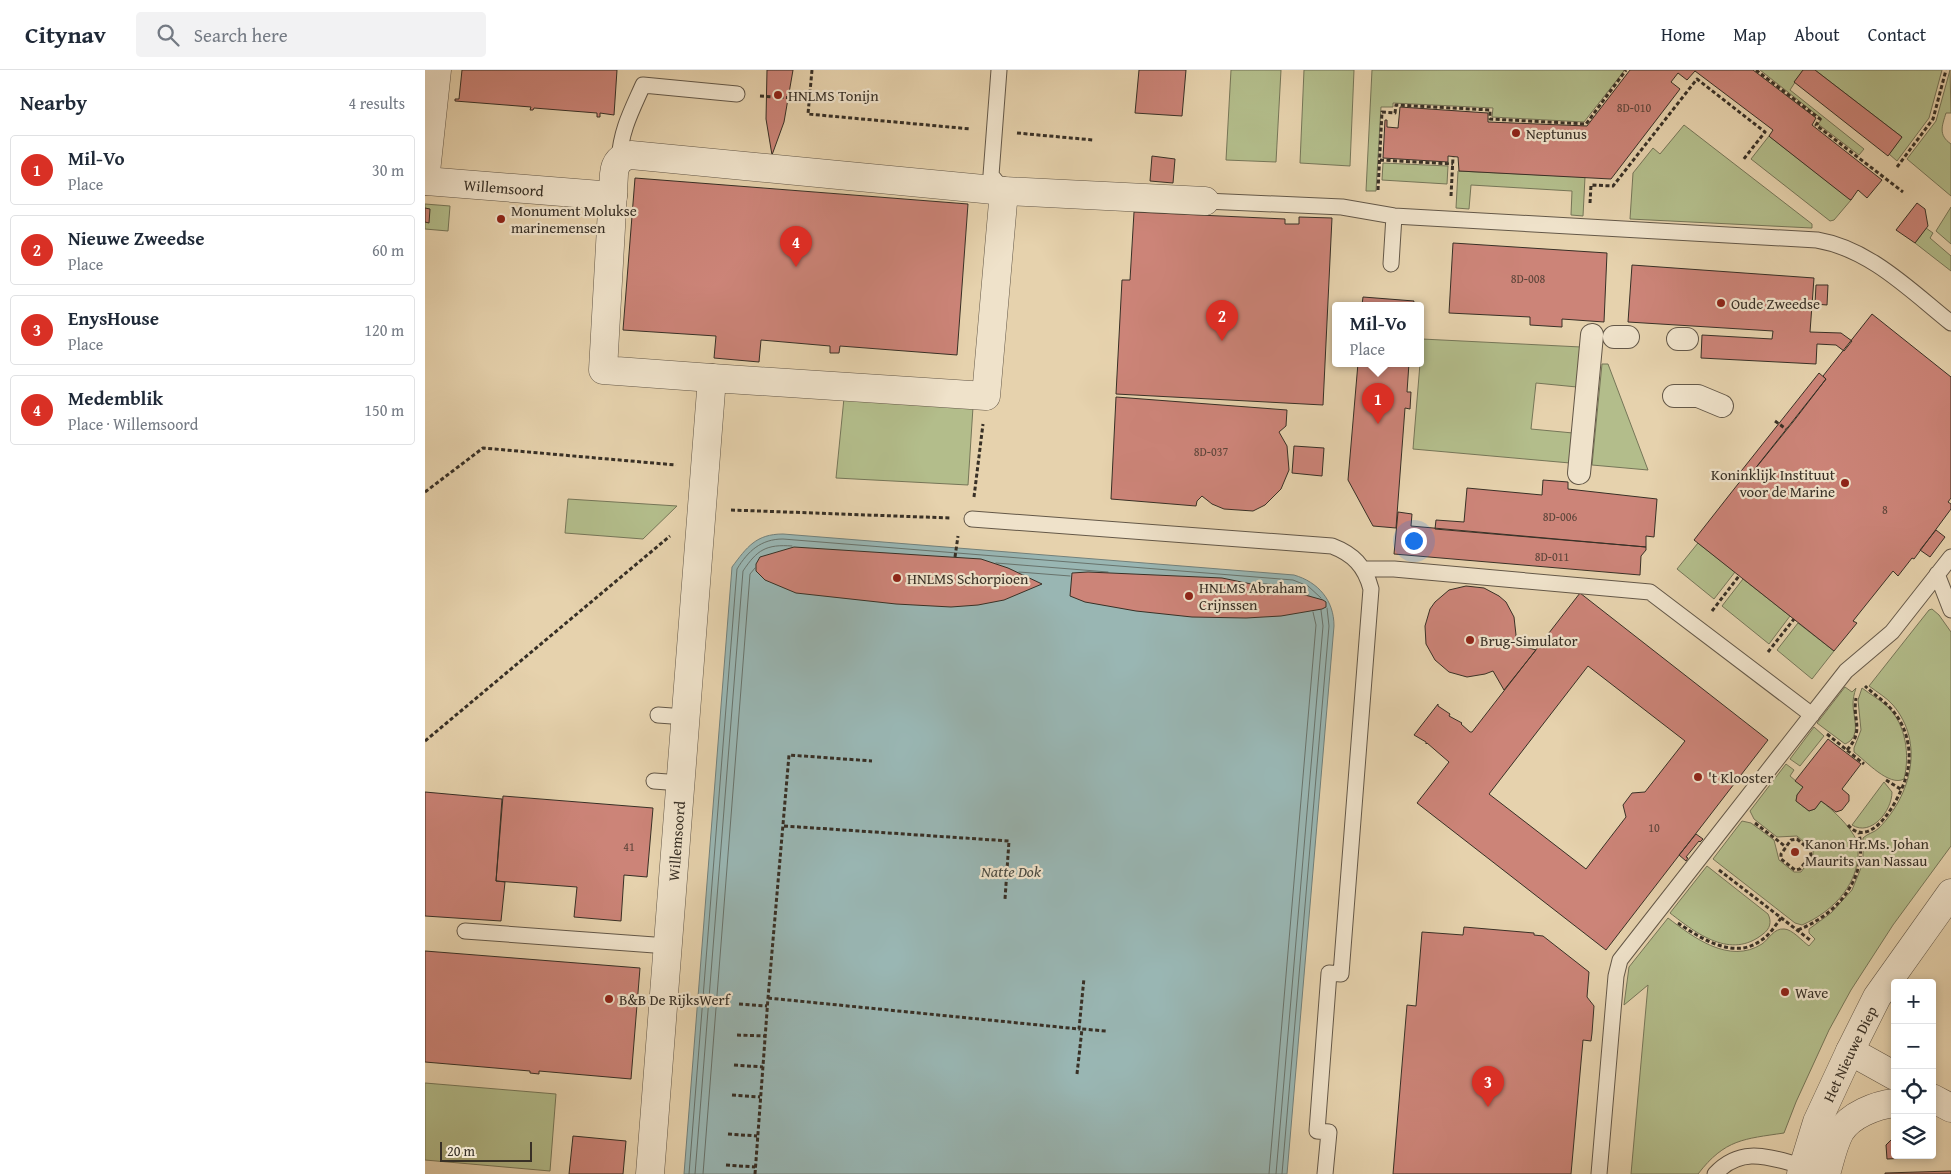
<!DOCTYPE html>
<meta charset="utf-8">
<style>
:root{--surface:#fff;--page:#f2f2f3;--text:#1f2937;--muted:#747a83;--line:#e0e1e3;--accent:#d93025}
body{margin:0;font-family:"Gentium Book Plus",serif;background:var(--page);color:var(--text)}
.controls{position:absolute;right:15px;bottom:15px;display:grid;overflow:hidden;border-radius:5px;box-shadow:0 2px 8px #0003}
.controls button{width:45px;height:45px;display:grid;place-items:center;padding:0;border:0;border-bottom:1px solid var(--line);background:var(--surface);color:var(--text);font:25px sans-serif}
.scale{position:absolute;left:15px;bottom:12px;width:92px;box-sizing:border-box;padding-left:5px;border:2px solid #383026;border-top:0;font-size:14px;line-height:18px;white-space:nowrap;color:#383026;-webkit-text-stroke:4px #efe2ca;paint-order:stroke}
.you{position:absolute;left:988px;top:470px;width:18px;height:18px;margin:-12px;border:4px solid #fff;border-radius:50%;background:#1a73e8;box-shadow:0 0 0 8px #1a73e833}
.badge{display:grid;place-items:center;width:32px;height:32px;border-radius:50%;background:var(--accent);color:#fff;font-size:16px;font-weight:700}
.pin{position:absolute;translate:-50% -41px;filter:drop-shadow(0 1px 2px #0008)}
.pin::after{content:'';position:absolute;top:26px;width:18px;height:15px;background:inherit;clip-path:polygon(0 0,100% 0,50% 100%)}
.popup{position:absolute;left:907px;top:232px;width:92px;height:65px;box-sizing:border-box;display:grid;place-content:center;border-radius:5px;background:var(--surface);filter:drop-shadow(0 1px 4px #0005);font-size:16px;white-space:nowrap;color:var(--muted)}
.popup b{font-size:19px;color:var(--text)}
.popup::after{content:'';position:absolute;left:50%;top:100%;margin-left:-10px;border:10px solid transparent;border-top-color:var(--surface)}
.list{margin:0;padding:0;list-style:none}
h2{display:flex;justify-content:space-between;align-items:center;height:65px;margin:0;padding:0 20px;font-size:21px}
h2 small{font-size:16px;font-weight:400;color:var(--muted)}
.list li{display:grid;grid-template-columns:32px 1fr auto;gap:15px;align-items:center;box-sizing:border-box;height:70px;margin:0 10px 10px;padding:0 10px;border:1px solid var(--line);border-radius:5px}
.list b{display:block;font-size:19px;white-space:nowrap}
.list p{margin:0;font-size:16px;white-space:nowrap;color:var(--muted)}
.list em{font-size:16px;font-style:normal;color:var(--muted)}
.icon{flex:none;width:28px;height:28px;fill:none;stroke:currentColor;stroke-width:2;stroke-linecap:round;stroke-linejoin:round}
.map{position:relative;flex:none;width:1526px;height:1104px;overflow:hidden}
header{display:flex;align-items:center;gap:30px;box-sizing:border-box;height:70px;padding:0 25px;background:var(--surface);border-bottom:1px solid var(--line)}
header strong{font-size:24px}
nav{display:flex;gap:28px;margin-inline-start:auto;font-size:18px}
.search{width:350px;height:45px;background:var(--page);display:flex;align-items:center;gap:12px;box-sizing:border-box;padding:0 18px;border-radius:5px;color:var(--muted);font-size:19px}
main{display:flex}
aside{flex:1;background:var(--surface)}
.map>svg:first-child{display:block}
.green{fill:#b3bd8b;stroke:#767658}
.water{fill:#99b6b3;stroke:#72807b}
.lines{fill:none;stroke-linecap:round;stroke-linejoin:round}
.shore{stroke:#68736c;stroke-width:1}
.building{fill:#cc8478;stroke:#383026;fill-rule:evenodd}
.service-casing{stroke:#645848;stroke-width:17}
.pedestrian-casing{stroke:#645848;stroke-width:24}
.minor-casing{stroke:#645848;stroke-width:29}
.tertiary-casing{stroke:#645848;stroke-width:29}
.path{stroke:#383026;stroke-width:3;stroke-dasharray:4 2.5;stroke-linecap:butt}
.service{stroke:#efe2ca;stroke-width:15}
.pedestrian{stroke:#efe2ca;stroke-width:22}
.minor{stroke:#efe2ca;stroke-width:28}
.tertiary{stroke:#efe2ca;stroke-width:28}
.poi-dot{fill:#8f2418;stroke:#efe2ca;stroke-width:2}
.labels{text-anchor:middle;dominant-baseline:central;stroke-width:4.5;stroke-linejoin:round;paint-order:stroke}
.number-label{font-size:12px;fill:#5d453a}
.poi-label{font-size:15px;fill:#383026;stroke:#efe2ca;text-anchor:start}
.street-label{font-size:15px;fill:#383026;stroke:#efe2ca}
.water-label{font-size:16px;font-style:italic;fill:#4b4b42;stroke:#efe2ca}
</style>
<header>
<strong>Citynav</strong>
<div class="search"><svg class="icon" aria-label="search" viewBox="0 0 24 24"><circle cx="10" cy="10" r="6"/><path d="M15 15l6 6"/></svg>Search here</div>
<nav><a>Home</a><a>Map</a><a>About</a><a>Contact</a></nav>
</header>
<main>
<aside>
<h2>Nearby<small>4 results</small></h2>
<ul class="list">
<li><span class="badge">1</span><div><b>Mil-Vo</b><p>Place</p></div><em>30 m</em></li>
<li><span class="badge">2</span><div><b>Nieuwe Zweedse</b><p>Place</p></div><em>60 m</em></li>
<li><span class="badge">3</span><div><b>EnysHouse</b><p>Place</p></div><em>120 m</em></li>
<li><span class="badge">4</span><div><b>Medemblik</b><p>Place · Willemsoord</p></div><em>150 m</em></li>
</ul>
</aside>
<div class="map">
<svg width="1526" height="1104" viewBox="0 0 1526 1104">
<rect width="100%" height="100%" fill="#e6d2ad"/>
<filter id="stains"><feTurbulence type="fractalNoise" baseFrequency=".004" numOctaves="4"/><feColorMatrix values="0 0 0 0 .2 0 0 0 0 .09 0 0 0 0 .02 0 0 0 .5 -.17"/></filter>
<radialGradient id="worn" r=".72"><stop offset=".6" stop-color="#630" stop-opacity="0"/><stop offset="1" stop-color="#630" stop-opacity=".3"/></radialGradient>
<path class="green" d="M806,0H856L851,92L801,90Z
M879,0H929L925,96L875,93Z
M947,0H1198L1199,1L1159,52L1067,47L1068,38L968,33V37H956L951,121H941Z
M1335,0H1378L1365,20L1439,79L1434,85L1393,54L1397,49Z
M1390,0H1517L1504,48L1472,91L1464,84L1477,67Z
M1525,0L1526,43H1521C1517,56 1513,65 1526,74V126L1482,89L1511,51Z
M1259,55L1387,154V158L1205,149L1208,103L1228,78L1235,84Z
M1344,66L1426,130L1409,150L1405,151L1326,89Z
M958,93L1023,96L1022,114L957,110Z
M1033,101L1160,107L1158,146L1146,145L1147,121L1046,115L1044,139L1031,138Z
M0,134L25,136L23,161L0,159Z
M1526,137V174L1511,161Z
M1501,158L1508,163L1505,168L1526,186V201L1490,173Z
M997,269L1156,277L1152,317L1111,313L1106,359L1148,363L1145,393L988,379Z
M1177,294H1183L1223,400L1167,395Z
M419,328L548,337L543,415L411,408Z
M143,429L252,436L218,469L140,463Z
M1273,473L1310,502L1289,529L1252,499Z
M1318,509L1365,546L1344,574L1297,536Z
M1507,539L1514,545L1526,562V776L1468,855L1426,920L1404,960L1371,1032L1359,1063C1319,1069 1300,1069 1273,1104H1206L1223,915L1199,935L1204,897L1243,848C1268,867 1304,895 1337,874C1344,869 1349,858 1359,859C1367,859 1377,871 1384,876L1390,869L1384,863V859L1406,843L1427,820L1438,793V768C1443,763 1449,763 1454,758C1486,725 1500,673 1468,635C1462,628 1452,622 1444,616L1504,540Z
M1373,553L1409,581L1387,609L1352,580Z
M1420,617L1427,622L1431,618C1429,624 1428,629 1428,634C1428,647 1437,667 1420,674L1392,653Z
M1437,618C1445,624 1455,630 1463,637C1481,655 1485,685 1479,709C1464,717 1441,691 1429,682V678L1436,660L1433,630Z
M1389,657L1399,666L1375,696L1365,689Z
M1361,694L1369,700L1365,706L1378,717L1372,725L1371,731L1384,741L1390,739L1396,731C1408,740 1425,756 1432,771C1434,775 1433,781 1433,786C1431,818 1405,843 1377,855L1370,853L1288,789L1317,751L1326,753L1349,770L1354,790L1369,802H1376L1388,786V780L1372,766L1352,767L1329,749L1325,741Z
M1459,712L1467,722C1467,741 1446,767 1427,755Z
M1282,796L1343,844C1347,852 1345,859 1338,864C1306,890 1272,864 1245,843Z
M0,1013L131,1024L125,1101L0,1090Z"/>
<path class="water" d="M358,464L869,505C893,512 909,530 909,556L862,1104H259L307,497C322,477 331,464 358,464Z"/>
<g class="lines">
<path class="shore" d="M571,493L683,502
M594,502L645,506
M830,513L867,516L884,525
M264,1104L312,499C323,481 336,469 358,469L868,510L883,516L896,528
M270,1104L318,501C332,480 341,474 367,476
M278,1104L325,504L330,498
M844,1104L891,555L888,542
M851,1104L898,556L896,540
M857,1104L904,556L902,538"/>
</g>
<path class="building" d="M37,0H192L189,45L175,43V47H172V43L109,38L108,40H105L106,37L30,31V29H34Z
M342,0H368L359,52L347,85L341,49Z
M714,0H761L757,46L710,43Z
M1205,0H1328L1391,48L1387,55L1457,110L1442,128L1433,120L1426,130L1424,129L1345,67L1344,66L1348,60L1270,1L1262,10L1253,3L1246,12L1255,19L1186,109L1034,101L1033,87L1023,86V92L958,88L960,50H962V57L973,58L975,37L1063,43V52L1162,56Z
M1378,0H1390L1477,67L1463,86L1369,12Z
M727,86L750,89L748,113L725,111Z
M210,108L543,134L532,285L415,276L414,283H405V276L336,270L334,292L289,288L291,266L198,260Z
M1492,133L1500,139L1503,156L1490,173L1471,160Z
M0,138L5,139L4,153L0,152Z
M709,142L860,149V154H874V147L907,148L898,335L691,324L697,210H705Z
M1028,173L1182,183L1179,252L1137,249V257L1105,255V247L1024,243Z
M1207,195L1389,208L1385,262L1416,263L1427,271L1419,281L1411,275L1392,274L1391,294L1276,288L1277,265L1347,269L1348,261L1203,252Z
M1391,215H1403L1402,235L1390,234Z
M938,227L989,231L988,235H937Z
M1447,244L1526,307V428L1523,432L1526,434V439L1489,489L1487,488L1473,506L1468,501L1428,551L1432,553L1409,581L1269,470L1313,414L1319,407L1321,410L1368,352L1401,309L1398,306Z
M933,293H984L982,322H986L985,339L980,338L971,458L948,456L923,410Z
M1394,303L1401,309L1321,410L1319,407L1317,409L1313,405Z
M691,327L862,340L861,356L854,362L862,376L864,400L856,419L840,435L828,441L799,439L787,434L777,426L772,431L771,436L686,429Z
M869,376L899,378L897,406L867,403Z
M1118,410L1143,412V419L1232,429L1229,467L1221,466V477L1010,459L1011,450L1039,452L1042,418L1117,425Z
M973,442L987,444L986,456L1221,477V480L1216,486L1215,505L969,484Z
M1511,460L1520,467L1505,487L1495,480Z
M369,477L556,489L583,498L617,514L579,530L553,535L526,537L471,534L371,523L340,510L331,501V494L335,487Z
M663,502L797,508L880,525L898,530L901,532V537L897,539L856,546L821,548L767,547L711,541L660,532L645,526L647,503Z
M1041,516L1059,518L1074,526L1081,532L1089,547L1091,565L1090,574L1111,580L1079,620L1068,601L1060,604L1042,607L1024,602L1010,590L1001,574L1000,556L1005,539L1010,532L1024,520Z
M1155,523L1343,670L1181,880L992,733L1024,692L1002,673L1001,674V672L989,665L1013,634V636L1025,644L1024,646L1037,653L1036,654L1045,662H1047ZM1163,596L1260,671L1220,722L1207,723L1198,735L1201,747L1161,799L1064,724Z
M1403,669L1436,694L1417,719L1424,725V731L1417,740L1411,742L1396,731L1390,739L1384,741L1371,731L1372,725L1378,717L1370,711Z
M0,722L77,729L71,811L80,812L76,851L0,846Z
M78,726L228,738L222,807L199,805L196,851L149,847L152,817L71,811Z
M1271,764L1278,769L1275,772L1274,771L1261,787L1263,788L1261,791L1254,785Z
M1039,857L1109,863V865L1118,866L1164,902L1162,927L1169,936L1167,963L1166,971L1158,970L1146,1104H968L982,935L991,936L997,862L1038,865Z
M0,881L215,898L206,1009L114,1001V1004L105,1003V1001L0,992Z
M148,1066L201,1071L198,1104H144Z
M1470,1066V1085H1507V1073L1508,1087L1462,1089L1461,1075Z
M1526,1101V1104H1460V1103Z"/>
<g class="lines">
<g class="service-casing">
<path id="service" d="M574,0L566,105L579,121
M194,90C196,60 206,42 218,15L312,24
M780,131L917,137L969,146L1392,170C1445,179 1486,221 1526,253
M966,194L969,146
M547,449L907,476C928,484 940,496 946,519L916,904L904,903L892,1061L904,1062L900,1104
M938,499H969L1225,522L1387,645
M1512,504L1526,540
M233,645L261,647
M229,711L256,713
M40,861L243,876
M1174,1104L1191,906L1195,890L1421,601L1467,562L1526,487
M1290,1104C1317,1075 1345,1088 1378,1096"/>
</g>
<g class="pedestrian-casing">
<path id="pedestrian" d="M1189,267H1203
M1253,269H1262
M1249,326H1273L1297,336
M1154,403L1167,265"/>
</g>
<g class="minor-casing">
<g id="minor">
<path id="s1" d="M0,111L188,126"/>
<path d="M0,111L12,0"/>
<path d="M287,308L178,300L189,104C190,93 195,87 206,85L579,121L780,131"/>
<path d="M1425,981L1470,1006"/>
<path d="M1507,1028L1526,1038"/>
<path id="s2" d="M225,1104L287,308L561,326L579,121"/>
<path d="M1401,1104C1405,1091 1408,1075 1415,1062C1425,1045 1451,1035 1470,1033"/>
</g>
</g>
<g class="tertiary-casing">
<g id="tertiary">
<path id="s3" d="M1376,1104L1392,1052L1425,981L1452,927L1526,823"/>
</g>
</g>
<path class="path" d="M387,0L383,44L546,59
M1331,0L1395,49L1391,55L1478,122
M335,26L385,29
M592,63L668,70
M955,90L1028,94
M1472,97L1508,49L1521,0
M953,120L957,42L970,43L971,35L1065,40V49L1161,54L1201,0
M1026,126L1028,87
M1165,133L1166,115L1188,116L1272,9L1340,62L1318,90
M1350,351L1361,359
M0,422L58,378L251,395
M549,427L558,354
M306,440L525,448
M530,487L533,466
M1287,541L1314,506
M1343,582L1369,549
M1402,664L1439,694
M0,671L245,466
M1422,680C1440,660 1427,650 1431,628
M1461,710L1477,720
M1330,753L1361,777
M1423,755C1448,784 1480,720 1483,699C1486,683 1483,665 1475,651C1466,635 1453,628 1440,616
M359,756L584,771L580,829
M1372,769L1385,780L1386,785L1375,799L1370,800L1356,789V784L1366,770Z
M1294,800L1385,870
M1253,853C1275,868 1309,890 1335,871C1344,866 1350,856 1356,848
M1373,860C1413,844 1443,808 1434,763
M343,928L654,959L659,908
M314,934L342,936
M312,965L340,966
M309,995L338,997
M652,1004L657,959L681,961
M307,1025L335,1027
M303,1064L332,1066
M301,1095L330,1097
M330,1104L343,928L364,685L447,691"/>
<use href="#service" class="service"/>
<use href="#pedestrian" class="pedestrian"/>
<use href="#minor" class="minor"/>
<use href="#tertiary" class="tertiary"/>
</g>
<g class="poi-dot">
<circle cx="353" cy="25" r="5"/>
<circle cx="1091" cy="63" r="5"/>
<circle cx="76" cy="149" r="5"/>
<circle cx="1296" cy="233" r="5"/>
<circle cx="1420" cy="413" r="5"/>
<circle cx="472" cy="508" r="5"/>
<circle cx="764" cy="526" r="5"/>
<circle cx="1045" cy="570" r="5"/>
<circle cx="1273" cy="707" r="5"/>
<circle cx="1370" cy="782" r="5"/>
<circle cx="1360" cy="922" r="5"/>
<circle cx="184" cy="929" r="5"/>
</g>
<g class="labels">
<g class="number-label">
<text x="1209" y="37">8D-010</text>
<text x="1103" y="208">8D-008</text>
<text x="786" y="381">8D-037</text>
<text x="1460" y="439">8</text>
<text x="1135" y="446">8D-006</text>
<text x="1127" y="486">8D-011</text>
<text x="1229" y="757">10</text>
<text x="204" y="776">41</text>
</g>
<g class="poi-label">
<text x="363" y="25">HNLMS Tonijn</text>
<text x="1101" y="63">Neptunus</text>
<text x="86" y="140">Monument Molukse<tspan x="86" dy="17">marinemensen</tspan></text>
<text x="1306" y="233">Oude Zweedse</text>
<text x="1410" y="404" text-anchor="end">Koninklijk Instituut<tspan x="1410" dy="17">voor de Marine</tspan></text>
<text x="482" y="508">HNLMS Schorpioen</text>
<text x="774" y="517">HNLMS Abraham<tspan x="774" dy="17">Crijnssen</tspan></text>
<text x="1055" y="570">Brug-Simulator</text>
<text x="1283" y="707">'t Klooster</text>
<text x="1380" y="773">Kanon Hr.Ms. Johan<tspan x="1380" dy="17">Maurits van Nassau</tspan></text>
<text x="1370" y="922">Wave</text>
<text x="194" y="929">B&amp;B De RijksWerf</text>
</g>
<g class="street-label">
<text stroke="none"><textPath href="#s1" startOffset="79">Willemsoord</textPath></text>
<text stroke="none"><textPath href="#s2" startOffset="334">Willemsoord</textPath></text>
<text stroke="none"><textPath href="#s3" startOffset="130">Het Nieuwe Diep</textPath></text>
</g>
<g class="water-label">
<text x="586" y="801">Natte Dok</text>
</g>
</g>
<rect width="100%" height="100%" filter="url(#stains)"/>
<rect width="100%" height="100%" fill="url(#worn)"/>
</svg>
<div class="controls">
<button>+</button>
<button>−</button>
<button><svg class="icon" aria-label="locate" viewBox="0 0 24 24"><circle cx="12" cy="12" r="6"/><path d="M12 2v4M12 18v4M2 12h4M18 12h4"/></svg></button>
<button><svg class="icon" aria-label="layers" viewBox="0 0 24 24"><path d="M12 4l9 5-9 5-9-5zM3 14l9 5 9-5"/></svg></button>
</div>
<div class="scale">20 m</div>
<div class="you"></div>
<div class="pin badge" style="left:953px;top:354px">1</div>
<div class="popup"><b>Mil-Vo</b>Place</div>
<div class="pin badge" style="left:797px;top:271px">2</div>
<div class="pin badge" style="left:1063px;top:1037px">3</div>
<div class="pin badge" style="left:371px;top:197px">4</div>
</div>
</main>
